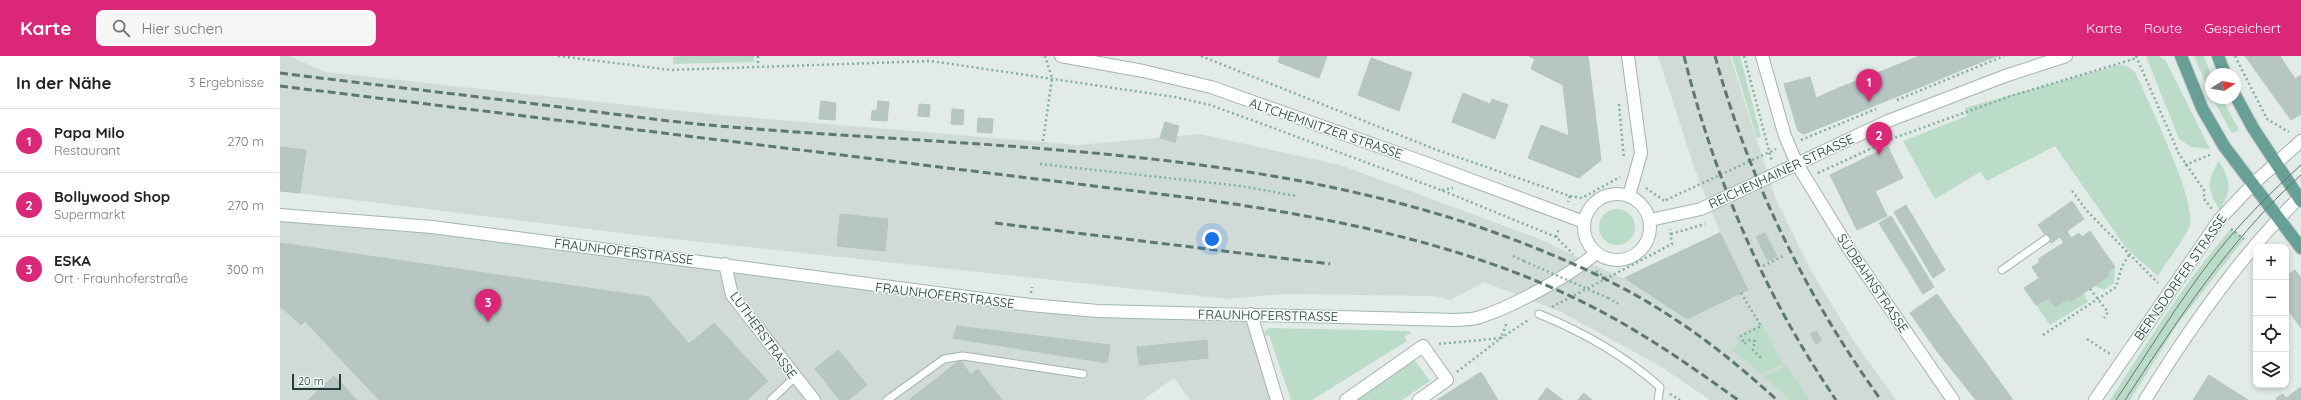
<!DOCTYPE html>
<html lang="de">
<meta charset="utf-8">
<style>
:root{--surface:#fff;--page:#f6f6f6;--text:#222;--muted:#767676;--line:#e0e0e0;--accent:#db2777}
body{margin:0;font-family:Quicksand,sans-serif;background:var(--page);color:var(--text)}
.controls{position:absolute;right:12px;bottom:12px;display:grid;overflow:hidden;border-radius:8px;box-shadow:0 2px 6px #0003}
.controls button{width:36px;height:36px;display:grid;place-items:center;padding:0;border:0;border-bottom:1px solid var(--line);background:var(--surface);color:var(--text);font:20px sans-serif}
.compass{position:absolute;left:1925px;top:12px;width:36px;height:36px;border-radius:50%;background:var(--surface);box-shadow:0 2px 6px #0003;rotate:79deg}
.scale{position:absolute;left:12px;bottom:10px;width:49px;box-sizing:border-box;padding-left:4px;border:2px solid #233c38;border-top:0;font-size:11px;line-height:14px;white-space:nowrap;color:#233c38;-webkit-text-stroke:3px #f2f8f6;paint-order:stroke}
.you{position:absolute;left:932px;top:183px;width:14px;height:14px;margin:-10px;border:3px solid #fff;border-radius:50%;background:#1a73e8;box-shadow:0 0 0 6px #1a73e833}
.badge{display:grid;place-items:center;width:26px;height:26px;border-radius:50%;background:var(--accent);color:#fff;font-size:13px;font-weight:700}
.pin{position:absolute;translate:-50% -33px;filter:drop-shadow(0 1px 2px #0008)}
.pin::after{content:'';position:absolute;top:21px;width:14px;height:12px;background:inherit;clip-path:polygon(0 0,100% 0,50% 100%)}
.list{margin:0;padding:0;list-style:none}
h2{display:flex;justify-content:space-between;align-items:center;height:52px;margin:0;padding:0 16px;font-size:17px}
h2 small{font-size:13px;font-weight:400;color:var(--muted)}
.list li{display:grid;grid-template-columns:26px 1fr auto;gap:12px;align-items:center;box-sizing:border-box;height:64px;padding:0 16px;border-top:1px solid var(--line)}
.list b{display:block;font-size:15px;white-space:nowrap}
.list p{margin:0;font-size:13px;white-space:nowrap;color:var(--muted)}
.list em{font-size:13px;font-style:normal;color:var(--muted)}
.icon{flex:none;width:22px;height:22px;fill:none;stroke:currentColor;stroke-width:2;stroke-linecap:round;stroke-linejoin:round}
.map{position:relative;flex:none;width:2021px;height:344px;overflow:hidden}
header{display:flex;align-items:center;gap:24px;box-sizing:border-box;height:56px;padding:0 20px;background:var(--accent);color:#fff}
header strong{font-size:19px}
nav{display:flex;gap:22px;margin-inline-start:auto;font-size:14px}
.search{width:280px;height:36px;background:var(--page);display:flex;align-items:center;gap:10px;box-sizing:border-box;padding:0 14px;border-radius:8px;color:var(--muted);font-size:15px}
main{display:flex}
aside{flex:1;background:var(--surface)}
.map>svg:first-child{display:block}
.built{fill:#d0dbd7}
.green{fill:#bbdcc8}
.building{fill:#b7c6c2;stroke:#b4c5c0}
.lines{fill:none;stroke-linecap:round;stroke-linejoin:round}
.service-casing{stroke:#a5b3b0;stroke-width:9}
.minor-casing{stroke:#a5b3b0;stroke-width:14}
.tertiary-casing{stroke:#a5b3b0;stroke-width:14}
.secondary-casing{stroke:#a1b7b1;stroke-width:14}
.primary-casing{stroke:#c1c8c7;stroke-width:14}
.path{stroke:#83aea5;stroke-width:2.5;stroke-dasharray:2 3;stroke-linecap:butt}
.service{stroke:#fff;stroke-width:7}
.minor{stroke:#fff;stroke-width:12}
.tertiary{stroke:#fff;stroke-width:12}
.secondary{stroke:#fff;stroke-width:12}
.primary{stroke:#689f97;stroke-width:12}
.tram{stroke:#5d7773;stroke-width:1}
.rail{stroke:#5d7773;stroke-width:3;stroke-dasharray:8 4;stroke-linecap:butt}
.path-bridge{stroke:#83aea5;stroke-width:2.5;stroke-dasharray:2 3;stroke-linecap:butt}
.labels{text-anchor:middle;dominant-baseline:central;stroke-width:3;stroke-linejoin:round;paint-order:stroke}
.street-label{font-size:13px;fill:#233c38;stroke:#f2f8f6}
</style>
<header>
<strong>Karte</strong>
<div class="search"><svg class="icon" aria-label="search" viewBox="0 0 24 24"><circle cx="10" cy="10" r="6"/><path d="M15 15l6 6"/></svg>Hier suchen</div>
<nav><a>Karte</a><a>Route</a><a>Gespeichert</a></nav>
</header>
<main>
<aside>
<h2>In der Nähe<small>3 Ergebnisse</small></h2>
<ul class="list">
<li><span class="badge">1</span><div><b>Papa Milo</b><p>Restaurant</p></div><em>270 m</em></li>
<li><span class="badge">2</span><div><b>Bollywood Shop</b><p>Supermarkt</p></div><em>270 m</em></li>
<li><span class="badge">3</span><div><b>ESKA</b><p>Ort · Fraunhoferstraße</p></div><em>300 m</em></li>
</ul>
</aside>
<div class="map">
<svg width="2021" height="344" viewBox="0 0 2021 344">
<rect width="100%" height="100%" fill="#e2ebe8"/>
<path class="built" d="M0,0H9L46,16L430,58L798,89L920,78L1060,109L1257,182L1342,222L1406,265L1342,222L1440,176L1415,114L1378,0H1450L1495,141L1529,211L1576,288L1616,344H1430L1380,310L1281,256L1204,226L1171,244L1152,240L1004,238L947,243L357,179L0,135Z
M0,159L750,249L971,258L996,344H910L894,322L863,344H0Z"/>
<path class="green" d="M401,0H474V6L393,8V1Z
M1452,0H1460L1481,81L1477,82Z
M1866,0H1879L1886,5L1930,93L1911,91L1899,83Z
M1914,0H1924L1931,19V39Z
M1838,9L1847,10L1855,16C1867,43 1916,143 1910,168C1908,179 1885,208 1878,220L1846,192L1775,90L1707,125L1700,116L1655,143L1623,85L1687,60L1685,52Z
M1932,42H1942L1959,74L1952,77Z
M1939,105C1951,126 1952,133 1940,154C1927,134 1926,125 1939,105Z
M1319 171a18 18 0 1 1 36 0a18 18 0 1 1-36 0Z
M1951,173L1964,183L1897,269L1850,344H1830C1868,286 1905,225 1951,173Z
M1835,211L1834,227L1824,234L1815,230L1829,220L1827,217Z
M1804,237L1808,246L1770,269L1756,249L1768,242L1775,251L1788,243L1790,246Z
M1482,267L1503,308L1482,318L1451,293L1460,287L1456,280Z
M990,272L1130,275L1131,277L1124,281L1127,285L1032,344H1011L989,279L984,280L986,273Z
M1133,302L1150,325L1122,344H1072Z
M1507,309L1530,344H1510L1484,321Z"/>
<path class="building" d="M1000,0H1047L1039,22L998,6Z
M1249,0H1308L1321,104L1299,122L1248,102L1261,69L1289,80L1283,29L1251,13L1255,3Z
M1639,0H1681L1686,12L1643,30L1632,3Z
M1681,0H1717L1686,12Z
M1965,0H2000L2015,23L2021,19V58L2011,64Z
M1091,2L1132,17L1119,55L1078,39Z
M1632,3L1643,30L1608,44L1597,17Z
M1597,17L1608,44L1572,59L1561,31Z
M1530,21L1536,42L1561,31L1572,59L1524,78L1518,75L1504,28Z
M1183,37L1210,48L1212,43L1228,49L1215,83L1172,66Z
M541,45L556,47L555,64L539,63Z
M598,45L609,46L607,65L591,64L592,55L597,54Z
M639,48L650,49L649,61L638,60Z
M672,53L684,54L683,69L671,68Z
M698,62L713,63L712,77L697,76Z
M885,66L899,70L895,86L880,82Z
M0,91L26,94L20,137L0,135Z
M1608,91L1623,122L1595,135L1607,160L1577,174L1550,119Z
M1792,145L1804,163L1787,175L1791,182L1784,187L1780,181L1771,187L1758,169Z
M1626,149L1665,214L1653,222L1614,156Z
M560,158L608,163L605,195L557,190Z
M1611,160L1654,231L1643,238L1599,167Z
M1810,175L1835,211L1827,217L1829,220L1790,246L1788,243L1775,251L1768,242L1756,249L1744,232L1759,222L1752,211L1760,206L1758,203L1799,177L1802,181Z
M1440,177L1468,234L1461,237L1407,263L1345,222Z
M1485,177L1497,200L1488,205L1476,181Z
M0,187L369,241L409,288L434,267L488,325L467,344H99L25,265L21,269L0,250Z
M2015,214L2021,222V257L2014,262L2006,251V220Z
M1657,238L1683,275L1656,294L1630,257Z
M2021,257V272L2014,262Z
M677,270L830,289L827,307L673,282Z
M1536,275L1542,284L1536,288L1530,278Z
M1683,275L1709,311L1684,329L1656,294Z
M927,284L928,302L859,309L857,291Z
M558,294L587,329L568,344H560L535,313Z
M680,304L691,319L698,313L722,344H629Z
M1709,311L1733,344H1696L1684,329Z
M1201,316L1218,344H1168L1165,339Z
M1929,319L1968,344H1913Z
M54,320L77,344H28Z
M2021,331V344H1997L1996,342L2003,338L2006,342Z
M1267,332L1283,344H1258Z
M1304,337L1312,344H1298Z
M1165,339L1168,344H1157Z"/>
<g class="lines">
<g class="service-casing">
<path id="service" d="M1722,214L1766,183
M1259,258C1303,276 1344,299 1380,331L1378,344
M491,344L515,321
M607,344L664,303L683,300L803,318"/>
</g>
<g class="minor-casing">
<path id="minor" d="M1348,0L1361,97L1349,140
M1482,0L1505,80L1517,108L1569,193L1673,344
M971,258L997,344
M1066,344L1143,290L1167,324L1139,344"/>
</g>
<g class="tertiary-casing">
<path id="tertiary" d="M781,0L863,15L931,31L1140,105L1304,166
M445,208L452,239L534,344
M1815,344L1940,163L1973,128L2021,85
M1865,344C1909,273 1961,198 2021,140"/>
</g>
<g class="secondary-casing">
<path id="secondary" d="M1304 171a33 33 0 1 1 66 0a33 33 0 1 1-66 0Z
M0,159L152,171L750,249L818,255L1175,264C1183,263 1193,264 1200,261C1232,251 1291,219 1316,197
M1370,164L1421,153L1608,65L1725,20L1786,0"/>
</g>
<g class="primary-casing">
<path id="primary" d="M1901,0L1922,52L1944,90L2021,192
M1938,0L1945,18
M1955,39L1973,72L2021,145"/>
</g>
<path class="path" d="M278,0L391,14L651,5L895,41L930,49L966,62L1161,134L1276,181L1293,198
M478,0V11
M921,0L1157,94L1290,140L1288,146
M1464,0L1492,106
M1856,0L1899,98L1924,134V143L1932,153
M1955,0L1987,63L2009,76
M1617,44L1724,0
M1339,48L1344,103
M1521,84L1596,53
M763,85L772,22L765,0
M760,108L961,130L1016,140
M1905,109L1932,98
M1538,117L1614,82L1731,40L1857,2
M1366,132L1386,146
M1162,134L1173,132
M1792,135L1807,155L1878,227
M1290,140L1302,142L1340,121
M1386,144L1496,93
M1951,173L1964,183
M1391,178L1425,168
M1276,181L1279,172
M1233,200L1244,205
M1483,210L1505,199
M1316,215L1326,222
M1810,233L1828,256L1824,262
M751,237L752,231
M1461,237L1481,270L1461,280L1464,288L1470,284L1475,285L1473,294L1481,302
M1328,242L1341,249
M1272,251L1392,188L1390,173
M1763,279L1836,231L1842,210L1849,199
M1807,283L1830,298
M1159,288L1221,282L1227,266
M1177,316L1221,282L1250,263
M1390,338L1400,344"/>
<use href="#service" class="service"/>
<use href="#minor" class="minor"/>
<use href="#tertiary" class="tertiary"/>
<use href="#secondary" class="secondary"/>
<use href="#primary" class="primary"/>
<path class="tram" d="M1836,344C1869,295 1899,245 1935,199C1961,166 1990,137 2021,109
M1845,344C1898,264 1949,184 2021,119"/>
<path class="rail" d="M1404,0C1434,122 1485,240 1556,344
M1435,0C1469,124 1526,240 1601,344
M0,17C88,28 176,38 264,49C326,57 389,66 451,71C703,92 960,90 1202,172C1270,196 1339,225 1399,266C1434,289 1466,316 1497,344
M0,30L920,143C1046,161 1173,185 1288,239C1349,267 1404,305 1458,344
M715,167L1050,208"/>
<path class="path-bridge" d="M1244,205L1328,242"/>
</g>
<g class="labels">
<g class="street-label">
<text transform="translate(1046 72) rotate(19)">ALTCHEMNITZER STRASSE</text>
<text transform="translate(1501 115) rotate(-25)">REICHENHAINER STRASSE</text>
<text transform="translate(344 195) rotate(7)">FRAUNHOFERSTRASSE</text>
<text transform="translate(1900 221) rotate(-55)">BERNSDORFER STRASSE</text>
<text transform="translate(1593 227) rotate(56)">SÜDBAHNSTRASSE</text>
<text transform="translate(665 239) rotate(7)">FRAUNHOFERSTRASSE</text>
<text transform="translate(988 259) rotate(1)">FRAUNHOFERSTRASSE</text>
<text transform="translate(484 279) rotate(54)">LUTHERSTRASSE</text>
</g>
</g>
</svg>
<div class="controls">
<button>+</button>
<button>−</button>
<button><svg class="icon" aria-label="locate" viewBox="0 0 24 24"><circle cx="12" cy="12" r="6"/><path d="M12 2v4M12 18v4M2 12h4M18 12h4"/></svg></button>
<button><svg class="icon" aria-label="layers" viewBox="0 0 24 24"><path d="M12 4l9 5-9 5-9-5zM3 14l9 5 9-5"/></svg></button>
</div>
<svg class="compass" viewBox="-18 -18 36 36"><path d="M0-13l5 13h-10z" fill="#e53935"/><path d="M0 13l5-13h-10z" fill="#767676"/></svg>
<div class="scale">20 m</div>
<div class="you"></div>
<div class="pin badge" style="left:1589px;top:46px">1</div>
<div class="pin badge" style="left:1599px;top:99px">2</div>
<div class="pin badge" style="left:208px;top:266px">3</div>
</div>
</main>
